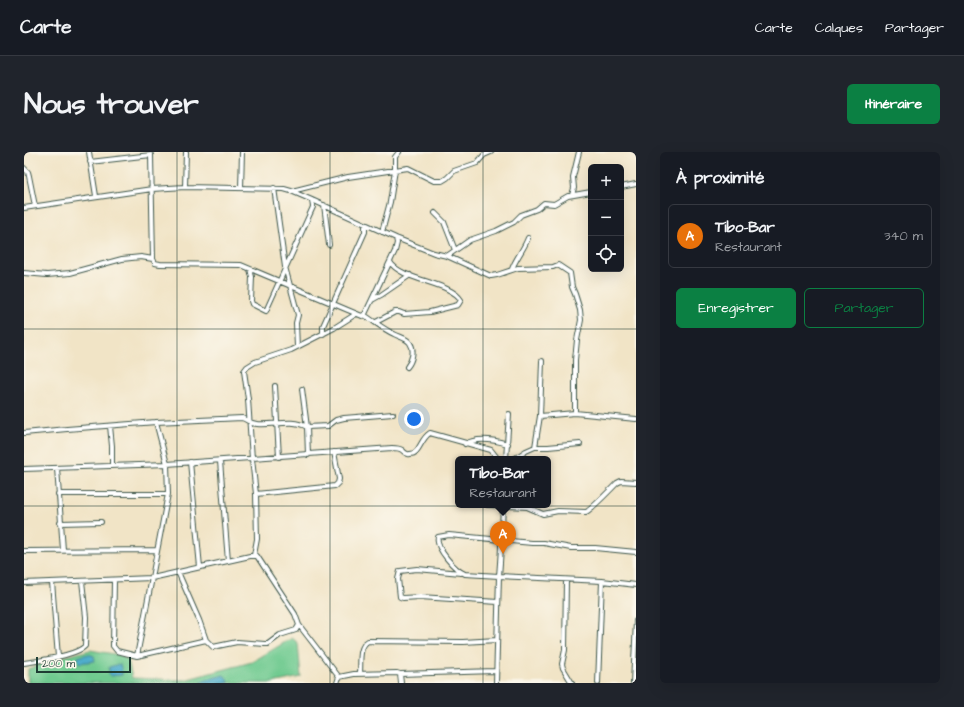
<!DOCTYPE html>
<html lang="fr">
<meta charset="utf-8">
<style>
:root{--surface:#171b24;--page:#20242c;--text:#f1f3f6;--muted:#9ea1a6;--line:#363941;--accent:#0b8043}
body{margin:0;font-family:"Architects Daughter",sans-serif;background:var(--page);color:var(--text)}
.controls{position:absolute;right:12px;top:12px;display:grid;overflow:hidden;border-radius:6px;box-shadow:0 4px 16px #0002}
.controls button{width:36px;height:36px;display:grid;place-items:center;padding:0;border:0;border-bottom:1px solid var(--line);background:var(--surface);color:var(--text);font:20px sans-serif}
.scale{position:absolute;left:12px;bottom:10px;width:95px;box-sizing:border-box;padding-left:4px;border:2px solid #1f3d34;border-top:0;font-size:11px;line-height:14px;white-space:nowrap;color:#1f3d34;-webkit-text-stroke:3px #fbf7ec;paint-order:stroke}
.you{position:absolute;left:390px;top:267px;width:14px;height:14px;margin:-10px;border:3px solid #fff;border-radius:50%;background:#1a73e8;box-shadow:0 0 0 6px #1a73e833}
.badge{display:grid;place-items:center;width:26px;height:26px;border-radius:50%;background:var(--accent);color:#fff;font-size:13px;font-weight:700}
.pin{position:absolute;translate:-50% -33px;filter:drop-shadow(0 1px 2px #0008)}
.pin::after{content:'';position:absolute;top:21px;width:14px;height:12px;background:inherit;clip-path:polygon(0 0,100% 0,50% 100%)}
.popup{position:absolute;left:431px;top:304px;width:96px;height:52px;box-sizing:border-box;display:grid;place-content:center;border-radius:6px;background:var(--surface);filter:drop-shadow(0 1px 3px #0005);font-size:13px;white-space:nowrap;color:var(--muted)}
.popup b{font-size:15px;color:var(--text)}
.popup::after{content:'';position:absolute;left:50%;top:100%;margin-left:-8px;border:8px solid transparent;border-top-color:var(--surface)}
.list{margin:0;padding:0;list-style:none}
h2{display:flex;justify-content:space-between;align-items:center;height:52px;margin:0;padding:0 16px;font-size:17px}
h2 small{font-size:13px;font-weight:400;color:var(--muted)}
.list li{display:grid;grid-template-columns:26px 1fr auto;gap:12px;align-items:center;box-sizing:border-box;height:64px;margin:0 8px 8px;padding:0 8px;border:1px solid var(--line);border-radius:6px}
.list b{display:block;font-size:15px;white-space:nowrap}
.list p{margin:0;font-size:13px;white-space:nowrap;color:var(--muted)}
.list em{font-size:13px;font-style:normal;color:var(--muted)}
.actions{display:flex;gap:8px;padding:12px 16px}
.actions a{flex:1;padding:9px 0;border:1px solid var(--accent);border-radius:6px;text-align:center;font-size:14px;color:var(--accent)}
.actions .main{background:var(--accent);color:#fff}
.icon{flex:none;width:22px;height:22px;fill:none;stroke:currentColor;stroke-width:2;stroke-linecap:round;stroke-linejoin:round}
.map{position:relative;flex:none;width:612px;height:531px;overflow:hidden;border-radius:6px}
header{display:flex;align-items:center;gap:24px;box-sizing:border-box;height:56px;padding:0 20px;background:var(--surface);border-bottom:1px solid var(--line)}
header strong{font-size:19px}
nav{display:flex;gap:22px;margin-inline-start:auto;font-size:14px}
.intro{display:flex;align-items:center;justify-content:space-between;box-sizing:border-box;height:96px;padding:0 24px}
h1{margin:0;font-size:28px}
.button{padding:10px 18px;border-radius:6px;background:var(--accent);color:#fff;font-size:14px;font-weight:700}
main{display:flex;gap:24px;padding:0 24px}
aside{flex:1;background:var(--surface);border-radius:6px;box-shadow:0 4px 16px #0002}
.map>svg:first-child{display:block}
.green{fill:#70ca90;stroke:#488462}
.water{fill:#4caccb;stroke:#367480}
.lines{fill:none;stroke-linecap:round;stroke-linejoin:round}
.minor-casing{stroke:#3e564a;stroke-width:6}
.minor{stroke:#fff;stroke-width:4}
.grid{fill:none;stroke:#1f3d34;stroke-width:1;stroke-opacity:0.55}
</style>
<header>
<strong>Carte</strong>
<nav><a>Carte</a><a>Calques</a><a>Partager</a></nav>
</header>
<div class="intro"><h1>Nous trouver</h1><a class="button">Itinéraire</a></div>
<main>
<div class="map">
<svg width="612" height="531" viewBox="0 0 612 531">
<rect width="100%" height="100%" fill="#fbf7ec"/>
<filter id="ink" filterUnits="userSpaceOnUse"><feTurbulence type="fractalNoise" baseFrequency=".025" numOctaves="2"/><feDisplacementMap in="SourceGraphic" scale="8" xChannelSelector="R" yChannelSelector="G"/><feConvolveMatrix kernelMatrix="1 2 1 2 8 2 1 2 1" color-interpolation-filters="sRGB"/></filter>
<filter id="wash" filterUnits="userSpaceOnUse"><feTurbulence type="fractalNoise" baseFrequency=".012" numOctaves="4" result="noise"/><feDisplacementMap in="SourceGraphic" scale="16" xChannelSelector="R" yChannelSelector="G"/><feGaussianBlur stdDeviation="0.9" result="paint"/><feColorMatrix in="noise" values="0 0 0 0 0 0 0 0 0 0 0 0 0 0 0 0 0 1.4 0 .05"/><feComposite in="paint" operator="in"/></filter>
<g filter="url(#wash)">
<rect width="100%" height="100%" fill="#f1e4c6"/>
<path class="green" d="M268,486L274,491L277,525L248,531H4V517L35,506L66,498L96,503L104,508L108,526L160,528L228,510Z"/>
<path class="water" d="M64,502L70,504L71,509L55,511L54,505Z
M96,512L98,520V523L87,524L85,523V515Z
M200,523L204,528L205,531H177L178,529Z"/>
</g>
<g filter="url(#ink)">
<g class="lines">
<g class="minor-casing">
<path id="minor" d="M65,0L72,44
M66,10L127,3L129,107L131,111L136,112L217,113L338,164L341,162L371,99L373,91L372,86
M0,16L4,20L5,24L11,54
M161,35L162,0
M597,35L612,32
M217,36L218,0
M250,36L261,115L274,163L272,171L273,195
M268,39L324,25L384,16L410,29H418L423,26L430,19L453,11L460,3L467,0
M548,43L550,36L549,25L555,0
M300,53L305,93
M0,56L128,37L161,35L260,37L267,39L288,48L372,86L410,101L423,104L446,88L472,79L490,70L497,63L513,57L520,51L530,52L544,44L567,40
M411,61L420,70L431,98
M358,80L366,50L371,18V5L375,0
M423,104L467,124L473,123L494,116L529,115L534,113L546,121L548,135L551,142L556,158L557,168L553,188L551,208V261
M226,117L228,125L227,149L228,152L242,159L289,55L288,48
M488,117C492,106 500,97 504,86
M0,121L23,123L46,121L98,107L117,105L129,107
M348,148L357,143L386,123
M340,163C350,169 359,177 370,182C375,185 383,186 386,191C391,198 388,209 383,215
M352,170L371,160H375L380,162L406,160L434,153L437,148C427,130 378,129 366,110
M299,182V174L341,80V72
M251,234L255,305
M278,237L283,275L304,274L312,268L320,266L369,262
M516,264L551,261L612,267
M86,274L88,294V314
M0,281L43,277L132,270L218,266C224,268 227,272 233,272C250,274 267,266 283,275L284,303
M441,292C453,285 471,288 484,292
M511,295H524L556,292
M482,307L485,262
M490,307L502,299L511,295L516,264L518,209
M196,309L204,409
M166,310L176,415
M33,316L39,398
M0,317L143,312L368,296C371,296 375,296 378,298C381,300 381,303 386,302C396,302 396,287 406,281L467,298L474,307
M34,342H144
M232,342L311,334L314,331L315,327L310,300
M464,353L503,355L519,362L534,359L562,360C567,358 587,337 593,331L597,329L612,330
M479,353C478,377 477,401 475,424L441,422C431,418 411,396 414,385L425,383L508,391H520L547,396H571L612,400
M36,371L77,370
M0,399L133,398
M230,403L233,387L232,342L228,307L224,247L220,219L223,215L231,210L267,198L310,176L332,162
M154,420L175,468L182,488L189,495L213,490L241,492H244L256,483L272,478L275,473
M437,421L393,417L376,419L374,427L376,445L379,446L396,445L474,450
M90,428L89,494L93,499L113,504L182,488
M542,428L541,498L538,512L539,516L548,531
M28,430L34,505
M0,431L128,426L226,404H233L271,462L275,473L315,525
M113,504L144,342L143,312L132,270
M0,511C14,509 53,503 61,494L62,465L58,429
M336,522C337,511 334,495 344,489L439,490L473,488
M376,522L471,519
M315,525L330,522L373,521L376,522L377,531
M313,531L315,525
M472,531L475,424L578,429L612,433
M574,531L578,429
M609,531L612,469"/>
</g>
<use href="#minor" class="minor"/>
</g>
</g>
<path class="grid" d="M153,0V531M306,0V531M459,0V531M0,177H612M0,354H612"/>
</svg>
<div class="controls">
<button>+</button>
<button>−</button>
<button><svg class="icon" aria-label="locate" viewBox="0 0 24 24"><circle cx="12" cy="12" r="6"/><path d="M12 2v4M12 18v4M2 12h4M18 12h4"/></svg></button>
</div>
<div class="scale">200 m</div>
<div class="you"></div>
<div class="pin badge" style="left:479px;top:402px;background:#e8710a">A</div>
<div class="popup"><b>Tibo-Bar</b>Restaurant</div>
</div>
<aside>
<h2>À proximité<small></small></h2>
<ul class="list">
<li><span class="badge" style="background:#e8710a">A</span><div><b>Tibo-Bar</b><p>Restaurant</p></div><em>340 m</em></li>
</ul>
<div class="actions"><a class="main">Enregistrer</a><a>Partager</a></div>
</aside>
</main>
